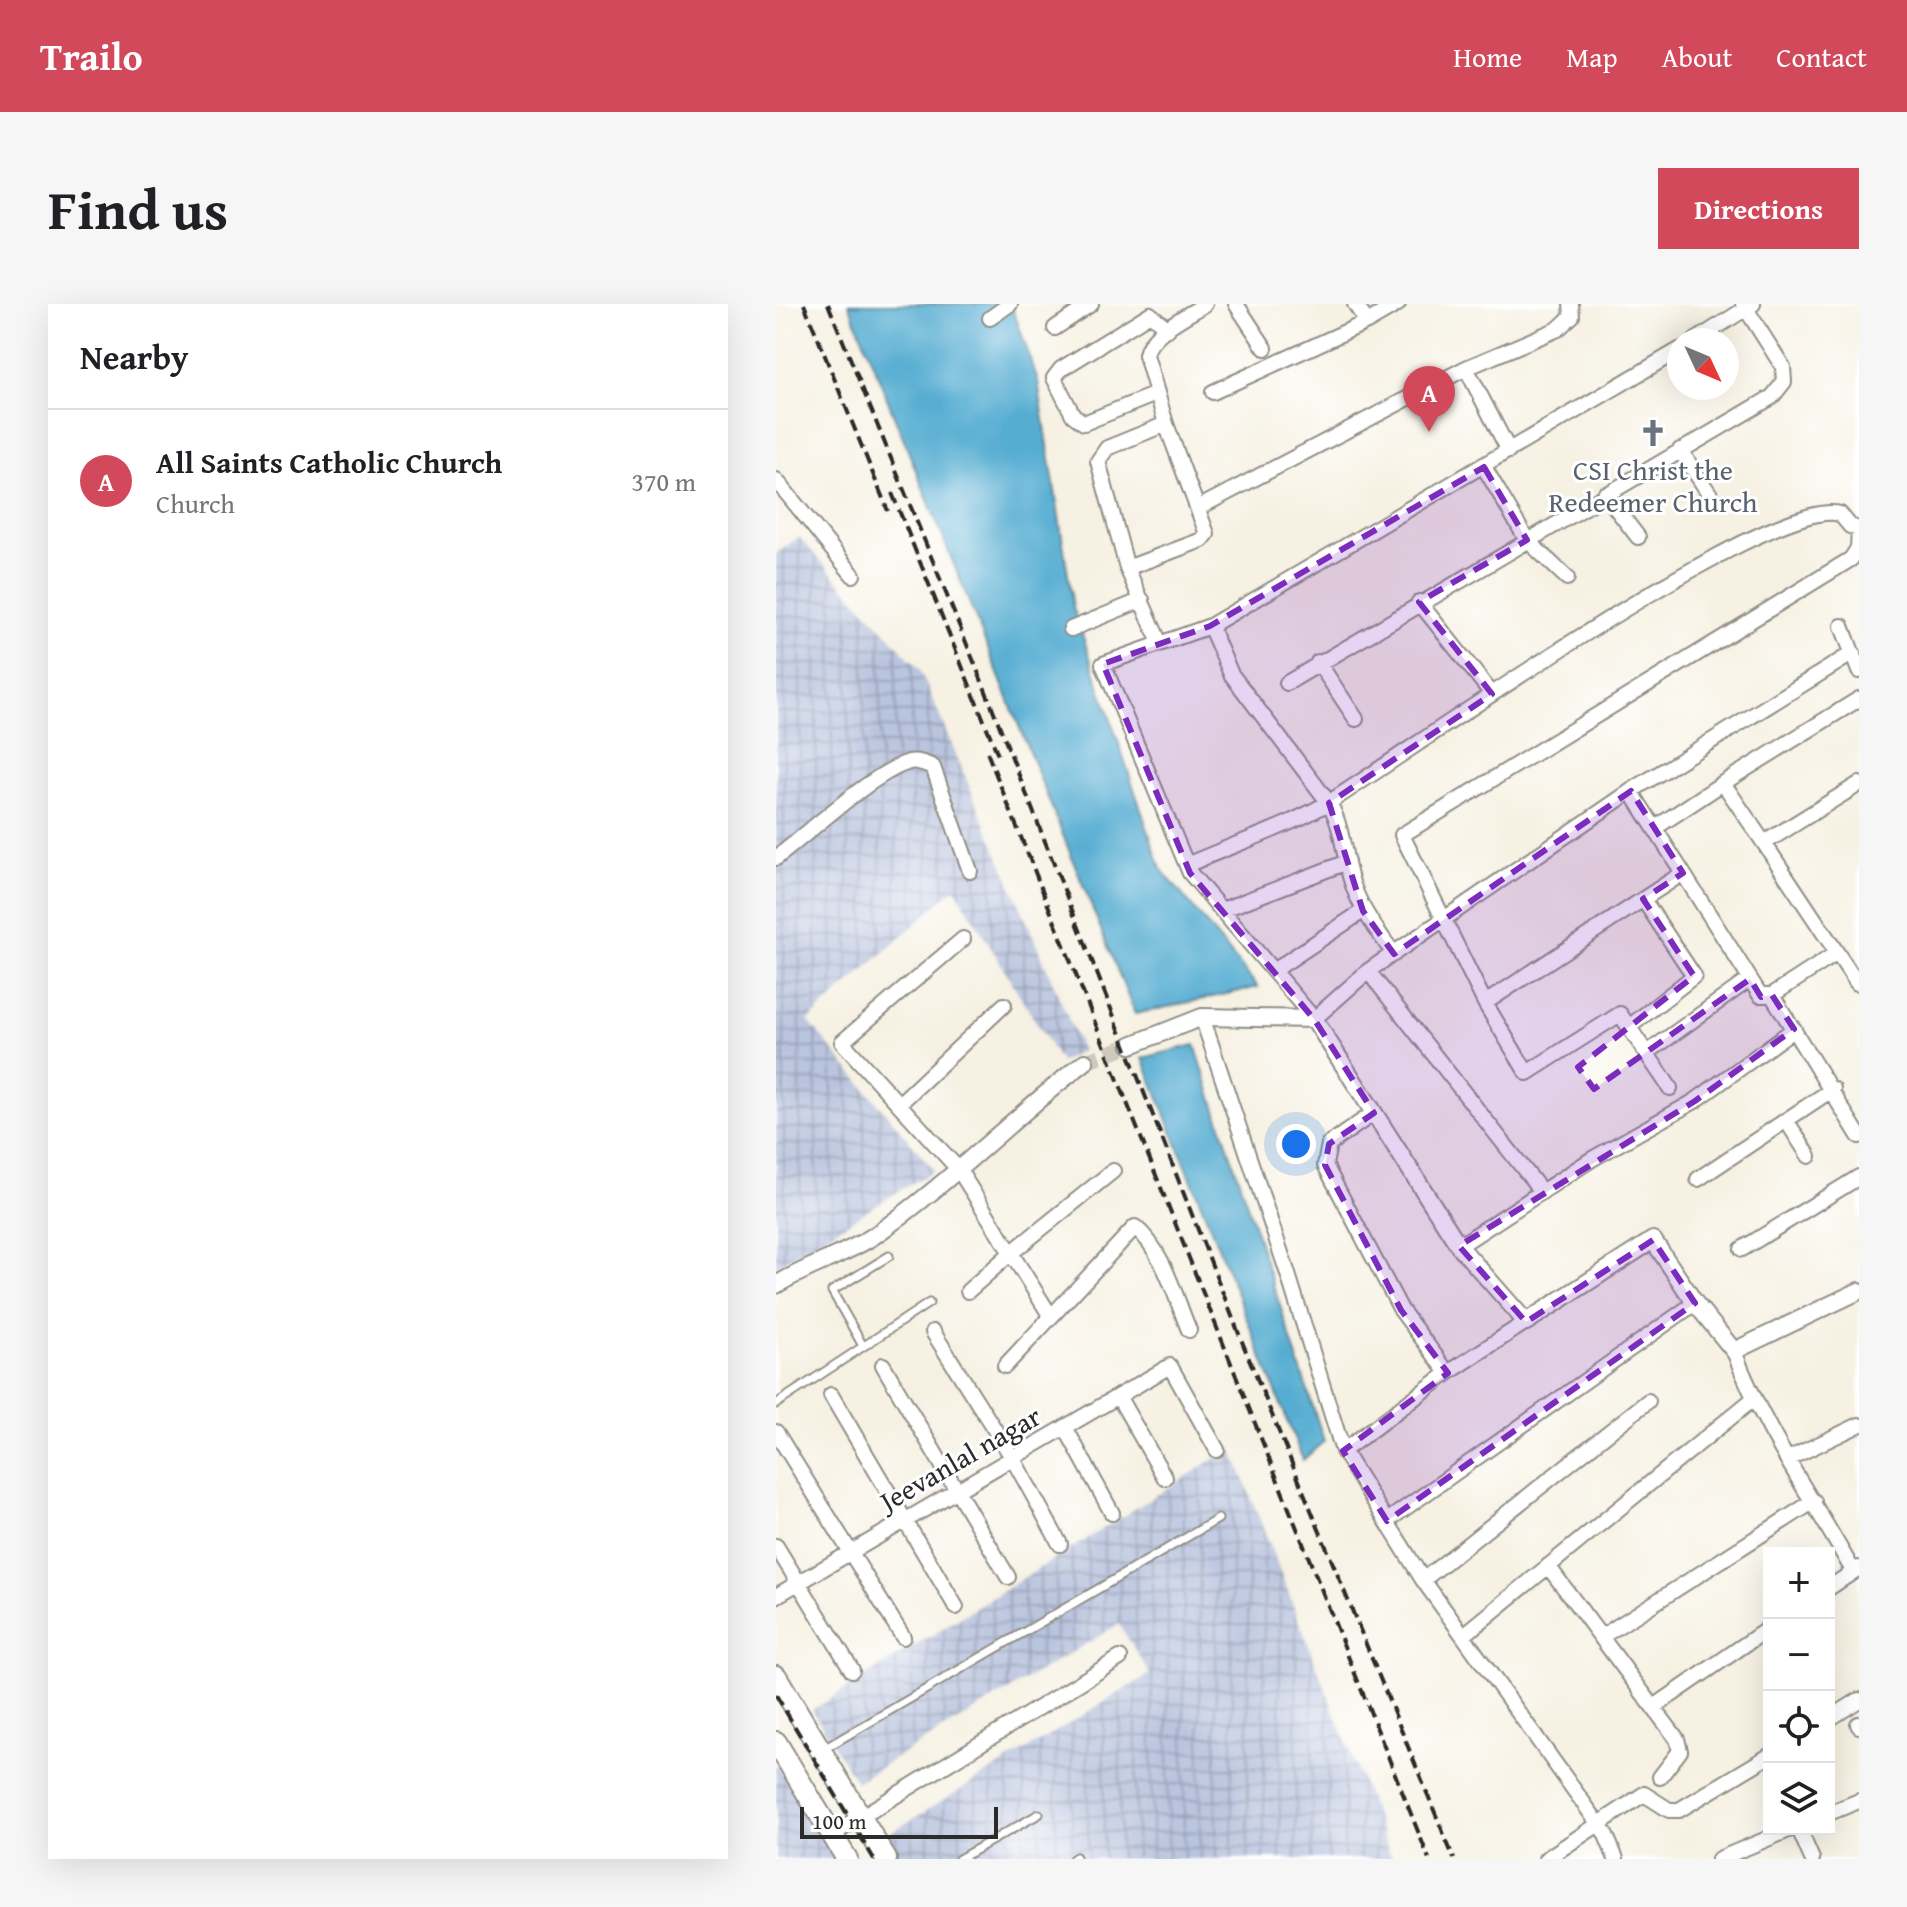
<!DOCTYPE html>
<meta charset="utf-8">
<style>
:root{--surface:#fff;--page:#f6f6f6;--text:#202124;--muted:#757577;--line:#e0e0e0;--accent:#d1495b}
body{margin:0;font-family:"Gentium Book Plus",serif;background:var(--page);color:var(--text)}
.controls{position:absolute;right:24px;bottom:24px;display:grid;overflow:hidden;border-radius:0px;box-shadow:0 8px 32px #0002}
.controls button{width:72px;height:72px;display:grid;place-items:center;padding:0;border:0;border-bottom:2px solid var(--line);background:var(--surface);color:var(--text);font:40px sans-serif}
.compass{position:absolute;left:891px;top:24px;width:72px;height:72px;border-radius:50%;background:var(--surface);box-shadow:0 8px 32px #0002;rotate:134deg}
.scale{position:absolute;left:24px;bottom:20px;width:198px;box-sizing:border-box;padding-left:8px;border:4px solid #2b2b2b;border-top:0;font-size:22px;line-height:28px;white-space:nowrap;color:#2b2b2b;-webkit-text-stroke:6px #fff;paint-order:stroke}
.you{position:absolute;left:520px;top:840px;width:28px;height:28px;margin:-20px;border:6px solid #fff;border-radius:50%;background:#1a73e8;box-shadow:0 0 0 12px #1a73e833}
.badge{display:grid;place-items:center;width:52px;height:52px;border-radius:50%;background:var(--accent);color:#fff;font-size:26px;font-weight:700}
.pin{position:absolute;translate:-50% -66px;filter:drop-shadow(0 2px 4px #0008)}
.pin::after{content:'';position:absolute;top:42px;width:28px;height:24px;background:inherit;clip-path:polygon(0 0,100% 0,50% 100%)}
.list{margin:0;padding:0;list-style:none}
h2{display:flex;justify-content:space-between;align-items:center;height:104px;margin:0;padding:0 32px;font-size:34px}
h2 small{font-size:26px;font-weight:400;color:var(--muted)}
.list li{display:grid;grid-template-columns:52px 1fr auto;gap:24px;align-items:center;box-sizing:border-box;height:144px;padding:0 32px;border-top:2px solid var(--line)}
.list b{display:block;font-size:30px;white-space:nowrap}
.list p{margin:0;font-size:26px;white-space:nowrap;color:var(--muted)}
.list em{font-size:26px;font-style:normal;color:var(--muted)}
.icon{flex:none;width:44px;height:44px;fill:none;stroke:currentColor;stroke-width:2;stroke-linecap:round;stroke-linejoin:round}
.map{position:relative;flex:none;width:1083px;height:1555px;overflow:hidden;border-radius:0px}
header{display:flex;align-items:center;gap:48px;box-sizing:border-box;height:112px;padding:0 40px;background:var(--accent);color:#fff}
header strong{font-size:38px}
nav{display:flex;gap:44px;margin-inline-start:auto;font-size:28px}
.intro{display:flex;align-items:center;justify-content:space-between;box-sizing:border-box;height:192px;padding:0 48px}
h1{margin:0;font-size:56px}
.button{padding:20px 36px;border-radius:0px;background:var(--accent);color:#fff;font-size:28px;font-weight:700}
main{display:flex;gap:48px;padding:0 48px}
aside{flex:1;background:var(--surface);border-radius:0px;box-shadow:0 8px 32px #0002}
.map>svg:first-child{display:block}
.industrial{fill:url(#industrial-grid)}
.water{fill:#56add2;stroke:#406c7e;stroke-width:2}
.lines{fill:none;stroke-linecap:round;stroke-linejoin:round}
.tertiary-tunnel{stroke:#cdc9bd;stroke-width:16;stroke-dasharray:16 8;stroke-linecap:butt}
.service-casing{stroke:#908e86;stroke-width:11}
.minor-casing{stroke:#908e86;stroke-width:18}
.tertiary-casing{stroke:#908e86;stroke-width:20}
.primary-casing{stroke:#908e86;stroke-width:24}
.service{stroke:#fff;stroke-width:7}
.minor{stroke:#fff;stroke-width:14}
.tertiary{stroke:#fff;stroke-width:16}
.primary{stroke:#fff;stroke-width:20}
.rail{stroke:#2b2b2b;stroke-width:4;stroke-dasharray:12 6;stroke-linecap:butt}
.marked{fill:#7b2cbf;fill-opacity:0.2;stroke:#7b2cbf;stroke-width:6;stroke-dasharray:16 10;stroke-linejoin:round}
.labels{text-anchor:middle;dominant-baseline:central;stroke-width:6;stroke-linejoin:round;paint-order:stroke}
.worship-label{font-size:28px;fill:#5b616d;stroke:#fff}
.street-label{font-size:28px;fill:#2b2b2b;stroke:#fff}
</style>
<header>
<strong>Trailo</strong>
<nav><a>Home</a><a>Map</a><a>About</a><a>Contact</a></nav>
</header>
<div class="intro"><h1>Find us</h1><a class="button">Directions</a></div>
<main>
<aside>
<h2>Nearby<small></small></h2>
<ul class="list">
<li><span class="badge">A</span><div><b>All Saints Catholic Church</b><p>Church</p></div><em>370 m</em></li>
</ul>
</aside>
<div class="map">
<svg width="1083" height="1555" viewBox="0 0 1083 1555">
<defs>
<pattern id="industrial-grid" width="8" height="8" patternUnits="userSpaceOnUse" patternTransform="scale(2)"><rect width="8" height="8" fill="#b9c4de"/><path d="M0 4h8M4 0v8" fill="none" stroke="#979fb4"/></pattern>
</defs>
<rect width="100%" height="100%" fill="#fff"/>
<filter id="ink" filterUnits="userSpaceOnUse"><feTurbulence type="fractalNoise" baseFrequency=".0125" numOctaves="2"/><feDisplacementMap in="SourceGraphic" scale="16" xChannelSelector="R" yChannelSelector="G"/><feConvolveMatrix kernelMatrix="1 2 1 2 8 2 1 2 1" color-interpolation-filters="sRGB"/></filter>
<filter id="wash" filterUnits="userSpaceOnUse"><feTurbulence type="fractalNoise" baseFrequency=".006" numOctaves="4" result="noise"/><feDisplacementMap in="SourceGraphic" scale="32" xChannelSelector="R" yChannelSelector="G"/><feGaussianBlur stdDeviation="1.8" result="paint"/><feColorMatrix in="noise" values="0 0 0 0 0 0 0 0 0 0 0 0 0 0 0 0 0 1.4 0 .05"/><feComposite in="paint" operator="in"/></filter>
<g filter="url(#wash)">
<rect width="100%" height="100%" fill="#f6f1e2"/>
<path class="industrial" d="M23,233L144,366L306,747L284,758L179,584L32,717L158,866L0,962V250Z
M456,1144L616,1555H120L107,1533L374,1370L343,1320L80,1478L36,1406Z
M0,1459L59,1555H0Z"/>
<path class="water" d="M73,0H235L262,77L297,303L385,565L482,683L359,710Z
M419,741L548,1137L527,1156L367,754Z"/>
</g>
<g filter="url(#ink)">
<g class="lines">
<path class="tertiary-tunnel" d="M309,758L355,741"/>
<g class="service-casing">
<path id="service" d="M87,1042L56,987L113,952
M0,1100L153,999
M46,1446L442,1215
M183,1555L263,1510
M297,1555L300,1553"/>
</g>
<g class="minor-casing">
<path id="minor" d="M460,0L489,44
M579,0L591,18
M214,14L234,0
M279,24L315,0
M920,36L977,0
M903,46L434,322L327,360L414,569L538,715L592,667L855,487L1077,349
M690,64L733,147
M437,88L591,18L622,0
M380,90L308,119L297,111L278,74L285,65L374,10L392,25
M904,146L937,195
M708,163L751,236L791,274
M0,176L77,271
M829,190L862,233
M422,204L690,64L782,25L796,12L795,0
M351,264L426,236L431,230L390,120L370,51C373,29 411,12 429,0
M643,298L716,390
M434,322L455,370L553,499C566,521 567,547 574,572C582,602 600,625 618,650
M1066,322L1083,367
M295,325L366,296
M383,337L351,264L322,157L331,144L390,120
M542,358L580,415
M511,379L996,93L1008,78L1007,63L967,0
M855,487L974,675
M879,524L947,479
M988,539L947,479L1083,395
M0,554C34,528 95,470 133,458C141,456 150,460 157,463L194,567
M411,561C455,541 515,522 555,497C632,449 993,190 1064,210L1074,222L1083,225L1082,244L1075,255L626,531L709,699L751,769L844,710L894,784
M446,606L571,558
M187,635L66,738L183,866L235,949L337,867
M497,667L587,607
M592,667L766,888
M1081,679L988,539L1083,480
M996,691L1083,832
M709,699L907,569
M426,713L511,967L567,1147L647,1276L829,1529L840,1555
M853,723L918,672L867,595
M871,749L974,675L984,691H996L1061,649
M123,800L228,701
M598,809L553,840L549,861L625,1006L672,1069
M1010,816L1033,852
M922,875L1057,785
M683,942L816,855L919,797L1018,725
M966,945L1083,873
M192,987L235,949L274,1011
M157,1028L236,1153L284,1240
M958,1047C987,1125 1037,1195 1077,1267
M107,1061L232,1273
M229,1062L359,923C388,947 399,993 413,1026
M55,1091L180,1303
M342,1092L389,1174
M289,1123L336,1209
M0,1128L127,1333
M567,1147L672,1069L750,1018
M1014,1154L1083,1121
M611,1217L919,999
M0,1242L76,1366
M772,1262L901,1435L904,1447L884,1473
M647,1276L872,1097
M1053,1284L1083,1264
M0,1292L394,1062L441,1146
M688,1331L976,1096
M825,1333L1038,1197
M878,1403L993,1324
M1053,1415L1083,1396
M1082,1420L1083,1422
M1053,1509L1083,1497
M1023,1525L1036,1555
M57,1530L344,1354
M770,1555L868,1490L893,1506H903L993,1452
M943,1555L1015,1525"/>
</g>
<g class="tertiary-casing">
<path id="tertiary" d="M355,741L426,713L538,715L683,942L750,1018L877,936L919,999L958,1047L1083,987
M0,981C31,962 73,949 99,931C174,879 237,813 309,758"/>
</g>
<g class="primary-casing">
<path id="primary" d="M0,1372L110,1555
M0,1438L71,1555"/>
</g>
<use href="#service" class="service"/>
<use href="#minor" class="minor"/>
<use href="#tertiary" class="tertiary"/>
<use href="#primary" class="primary"/>
<path class="rail" d="M28,0L112,207
M52,0L207,380L467,1040L678,1555
M116,189L224,456
M211,448L653,1555
M0,1391L98,1555"/>
</g>
</g>
<path class="marked" d="M708,163L751,236L643,298L716,390L553,499L587,607L618,650L855,487L907,569L867,595L918,672L802,763L818,785L974,675L985,693L996,691L1018,725L919,797L683,942L750,1018L877,936L919,999L611,1217L567,1147L672,1069L625,1006L549,861L553,840L598,809L538,715L414,569L327,360L434,322Z"/>
<defs>
<g id="church-bare" transform="scale(2.16)"><path d="M-1.2-6h2.4v3.5h3.3v2.4h-3.3V6h-2.4V-.1h-3.3v-2.4h3.3Z" fill="#6b7280" stroke="#fff" stroke-width="2.5" paint-order="stroke"/></g>
</defs>
<g fill-rule="evenodd">
<use href="#church-bare" x="877" y="129"/>
</g>
<g class="labels">
<g class="worship-label">
<text x="877" y="165">CSI Christ the<tspan x="877" dy="32">Redeemer Church</tspan></text>
</g>
<g class="street-label">
<text transform="translate(184 1154) rotate(-30)">Jeevanlal nagar</text>
</g>
</g>
</svg>
<div class="controls">
<button>+</button>
<button>−</button>
<button><svg class="icon" aria-label="locate" viewBox="0 0 24 24"><circle cx="12" cy="12" r="6"/><path d="M12 2v4M12 18v4M2 12h4M18 12h4"/></svg></button>
<button><svg class="icon" aria-label="layers" viewBox="0 0 24 24"><path d="M12 4l9 5-9 5-9-5zM3 14l9 5 9-5"/></svg></button>
</div>
<svg class="compass" viewBox="-18 -18 36 36"><path d="M0-13l5 13h-10z" fill="#e53935"/><path d="M0 13l5-13h-10z" fill="#757577"/></svg>
<div class="scale">100 m</div>
<div class="you"></div>
<div class="pin badge" style="left:653px;top:128px">A</div>
</div>
</main>
